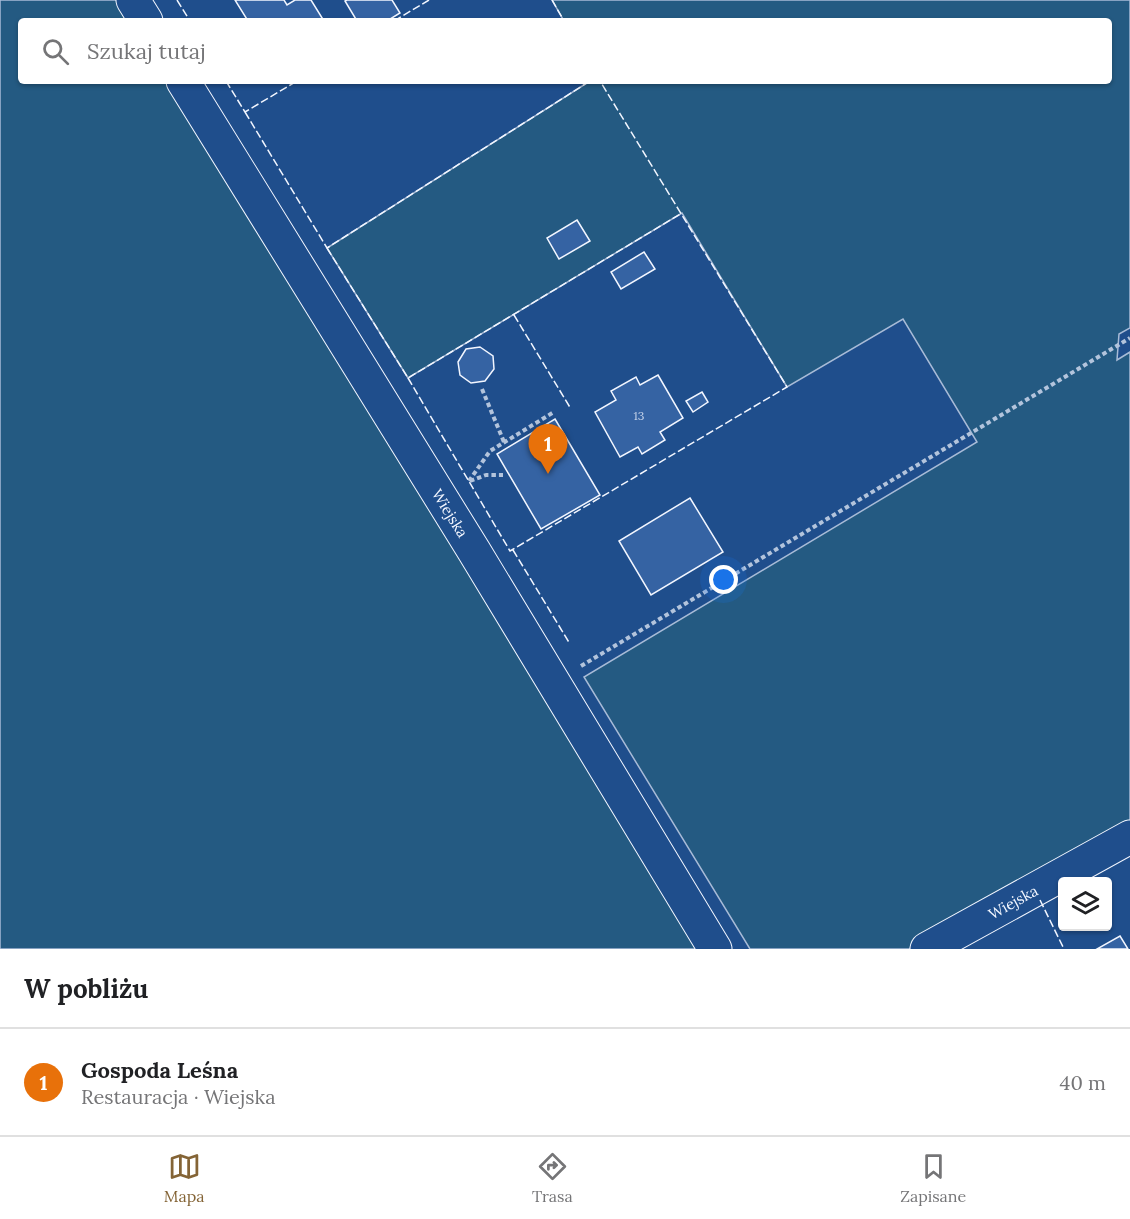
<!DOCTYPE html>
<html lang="pl">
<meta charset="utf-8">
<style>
:root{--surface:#fff;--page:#f6f6f6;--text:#202124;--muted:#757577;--line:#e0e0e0;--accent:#846436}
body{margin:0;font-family:Lora,serif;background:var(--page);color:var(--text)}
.controls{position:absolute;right:18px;bottom:18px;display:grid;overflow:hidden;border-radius:6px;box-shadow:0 2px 4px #0004}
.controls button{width:54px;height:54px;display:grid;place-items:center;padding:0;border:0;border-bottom:2px solid var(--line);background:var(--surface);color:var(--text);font:30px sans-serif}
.you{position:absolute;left:724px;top:580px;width:21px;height:21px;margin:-15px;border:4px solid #fff;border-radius:50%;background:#1a73e8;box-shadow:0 0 0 9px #1a73e833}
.badge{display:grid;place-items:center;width:39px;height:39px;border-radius:50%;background:var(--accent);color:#fff;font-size:20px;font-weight:700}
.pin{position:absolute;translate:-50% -50px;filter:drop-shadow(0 2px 3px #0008)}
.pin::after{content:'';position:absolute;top:32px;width:21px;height:18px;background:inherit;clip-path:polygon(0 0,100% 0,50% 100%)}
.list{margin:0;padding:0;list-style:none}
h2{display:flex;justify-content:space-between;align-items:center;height:78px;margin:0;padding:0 24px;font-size:26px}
h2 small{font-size:20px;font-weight:400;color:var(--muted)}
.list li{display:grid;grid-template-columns:39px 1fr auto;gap:18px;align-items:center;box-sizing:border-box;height:108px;padding:0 24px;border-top:2px solid var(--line)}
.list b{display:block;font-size:22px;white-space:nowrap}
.list p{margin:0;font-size:20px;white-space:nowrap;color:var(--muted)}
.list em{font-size:20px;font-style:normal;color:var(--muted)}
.icon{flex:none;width:33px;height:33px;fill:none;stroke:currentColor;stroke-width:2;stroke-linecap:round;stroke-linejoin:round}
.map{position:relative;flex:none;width:1130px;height:949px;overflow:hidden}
.search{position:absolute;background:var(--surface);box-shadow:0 2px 4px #0004;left:18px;right:18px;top:18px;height:66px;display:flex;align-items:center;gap:15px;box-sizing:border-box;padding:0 21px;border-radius:6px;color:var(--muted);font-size:22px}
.sheet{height:186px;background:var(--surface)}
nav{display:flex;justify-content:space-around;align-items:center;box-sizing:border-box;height:84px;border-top:2px solid var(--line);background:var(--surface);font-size:16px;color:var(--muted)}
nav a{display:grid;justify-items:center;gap:3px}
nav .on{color:var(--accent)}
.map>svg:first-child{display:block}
.green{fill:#245a82;stroke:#a8bbd7;stroke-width:1.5}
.building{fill:#3563a3;stroke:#f2f6ff;stroke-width:1.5}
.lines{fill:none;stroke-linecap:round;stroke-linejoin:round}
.minor-casing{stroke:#f2f6ff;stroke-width:35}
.path{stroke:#b3c4dc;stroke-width:4;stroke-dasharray:4.5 3;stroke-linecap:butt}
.minor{stroke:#1f4e8c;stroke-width:33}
.fence{stroke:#f2f6ff;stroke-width:1.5;stroke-dasharray:8 3;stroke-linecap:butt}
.labels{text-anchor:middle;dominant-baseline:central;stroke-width:4.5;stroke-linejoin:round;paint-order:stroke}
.number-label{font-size:12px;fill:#c3d1e8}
.street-label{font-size:15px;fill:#f2f6ff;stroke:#1f4e8c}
</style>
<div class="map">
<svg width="1130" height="949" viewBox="0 0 1130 949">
<rect width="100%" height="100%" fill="#1f4e8c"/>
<path class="green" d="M0,0H116L129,21H21V81H166L366,404L697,949H0Z
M552,0H1130V328L1119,334L1117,360L1130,352V823L909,949H750L584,677L977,442L903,319L787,387L682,213L408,378L327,248L590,81H1109V21H564Z"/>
<path class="building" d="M235,0H284L287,5L295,0H311L324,21H248Z
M347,0H392L400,13L387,21H357L345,1Z
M577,220L590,241L559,259L547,238Z
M644,252L655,269L621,289L611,272Z
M480,347L493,356L494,369L485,381L471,383L460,375L458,362L466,349Z
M658,375L683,418L660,432L665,440L642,454L638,447L620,457L595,412L616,400L611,391L636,377L640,385Z
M702,392L708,402L693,412L686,401Z
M555,419L600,495L541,529L497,454Z
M690,498L723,552L651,595L619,541Z
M1120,936L1128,949H1097Z"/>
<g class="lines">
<g class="minor-casing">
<g id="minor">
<path d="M133,0L146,21"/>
<path id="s1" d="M183,81L474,551L715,949"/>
<path id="s2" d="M927,949L1130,837"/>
</g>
</g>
<path class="path" d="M482,389L504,442
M469,481L490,451L554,412
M470,481L486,475H503
M581,666L1130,338"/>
<use href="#minor" class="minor"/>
<path class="fence" d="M177,0L190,21
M552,0L564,21
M394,21L429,0
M226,81L245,112L297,81
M245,112L327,248L590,81
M327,248L408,378L682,213
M514,315L571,409
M408,378L510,551L787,387L600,81
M513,550L570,644
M1040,900L1064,949"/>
</g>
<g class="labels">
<g class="number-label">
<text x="639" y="415">13</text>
</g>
<g class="street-label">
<text stroke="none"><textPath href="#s1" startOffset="508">Wiejska</textPath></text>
<text stroke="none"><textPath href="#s2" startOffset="98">Wiejska</textPath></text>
</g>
</g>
</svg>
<div class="controls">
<button><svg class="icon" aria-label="layers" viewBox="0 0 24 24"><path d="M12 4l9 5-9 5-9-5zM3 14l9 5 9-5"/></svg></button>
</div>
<div class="you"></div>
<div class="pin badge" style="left:548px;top:474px;background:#e8710a">1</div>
<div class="search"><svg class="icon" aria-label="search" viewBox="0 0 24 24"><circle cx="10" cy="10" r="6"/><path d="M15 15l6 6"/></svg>Szukaj tutaj</div>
</div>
<section class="sheet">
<h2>W pobliżu<small></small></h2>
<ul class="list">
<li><span class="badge" style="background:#e8710a">1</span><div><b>Gospoda Leśna</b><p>Restauracja · Wiejska</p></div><em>40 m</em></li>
</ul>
</section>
<nav>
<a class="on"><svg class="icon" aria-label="map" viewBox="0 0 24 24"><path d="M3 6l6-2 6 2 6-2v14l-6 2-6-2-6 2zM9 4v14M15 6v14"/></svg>Mapa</a>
<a><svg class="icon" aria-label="directions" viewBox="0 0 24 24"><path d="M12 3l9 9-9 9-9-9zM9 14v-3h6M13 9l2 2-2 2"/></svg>Trasa</a>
<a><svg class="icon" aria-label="saved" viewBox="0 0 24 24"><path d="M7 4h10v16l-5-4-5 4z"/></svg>Zapisane</a>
</nav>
